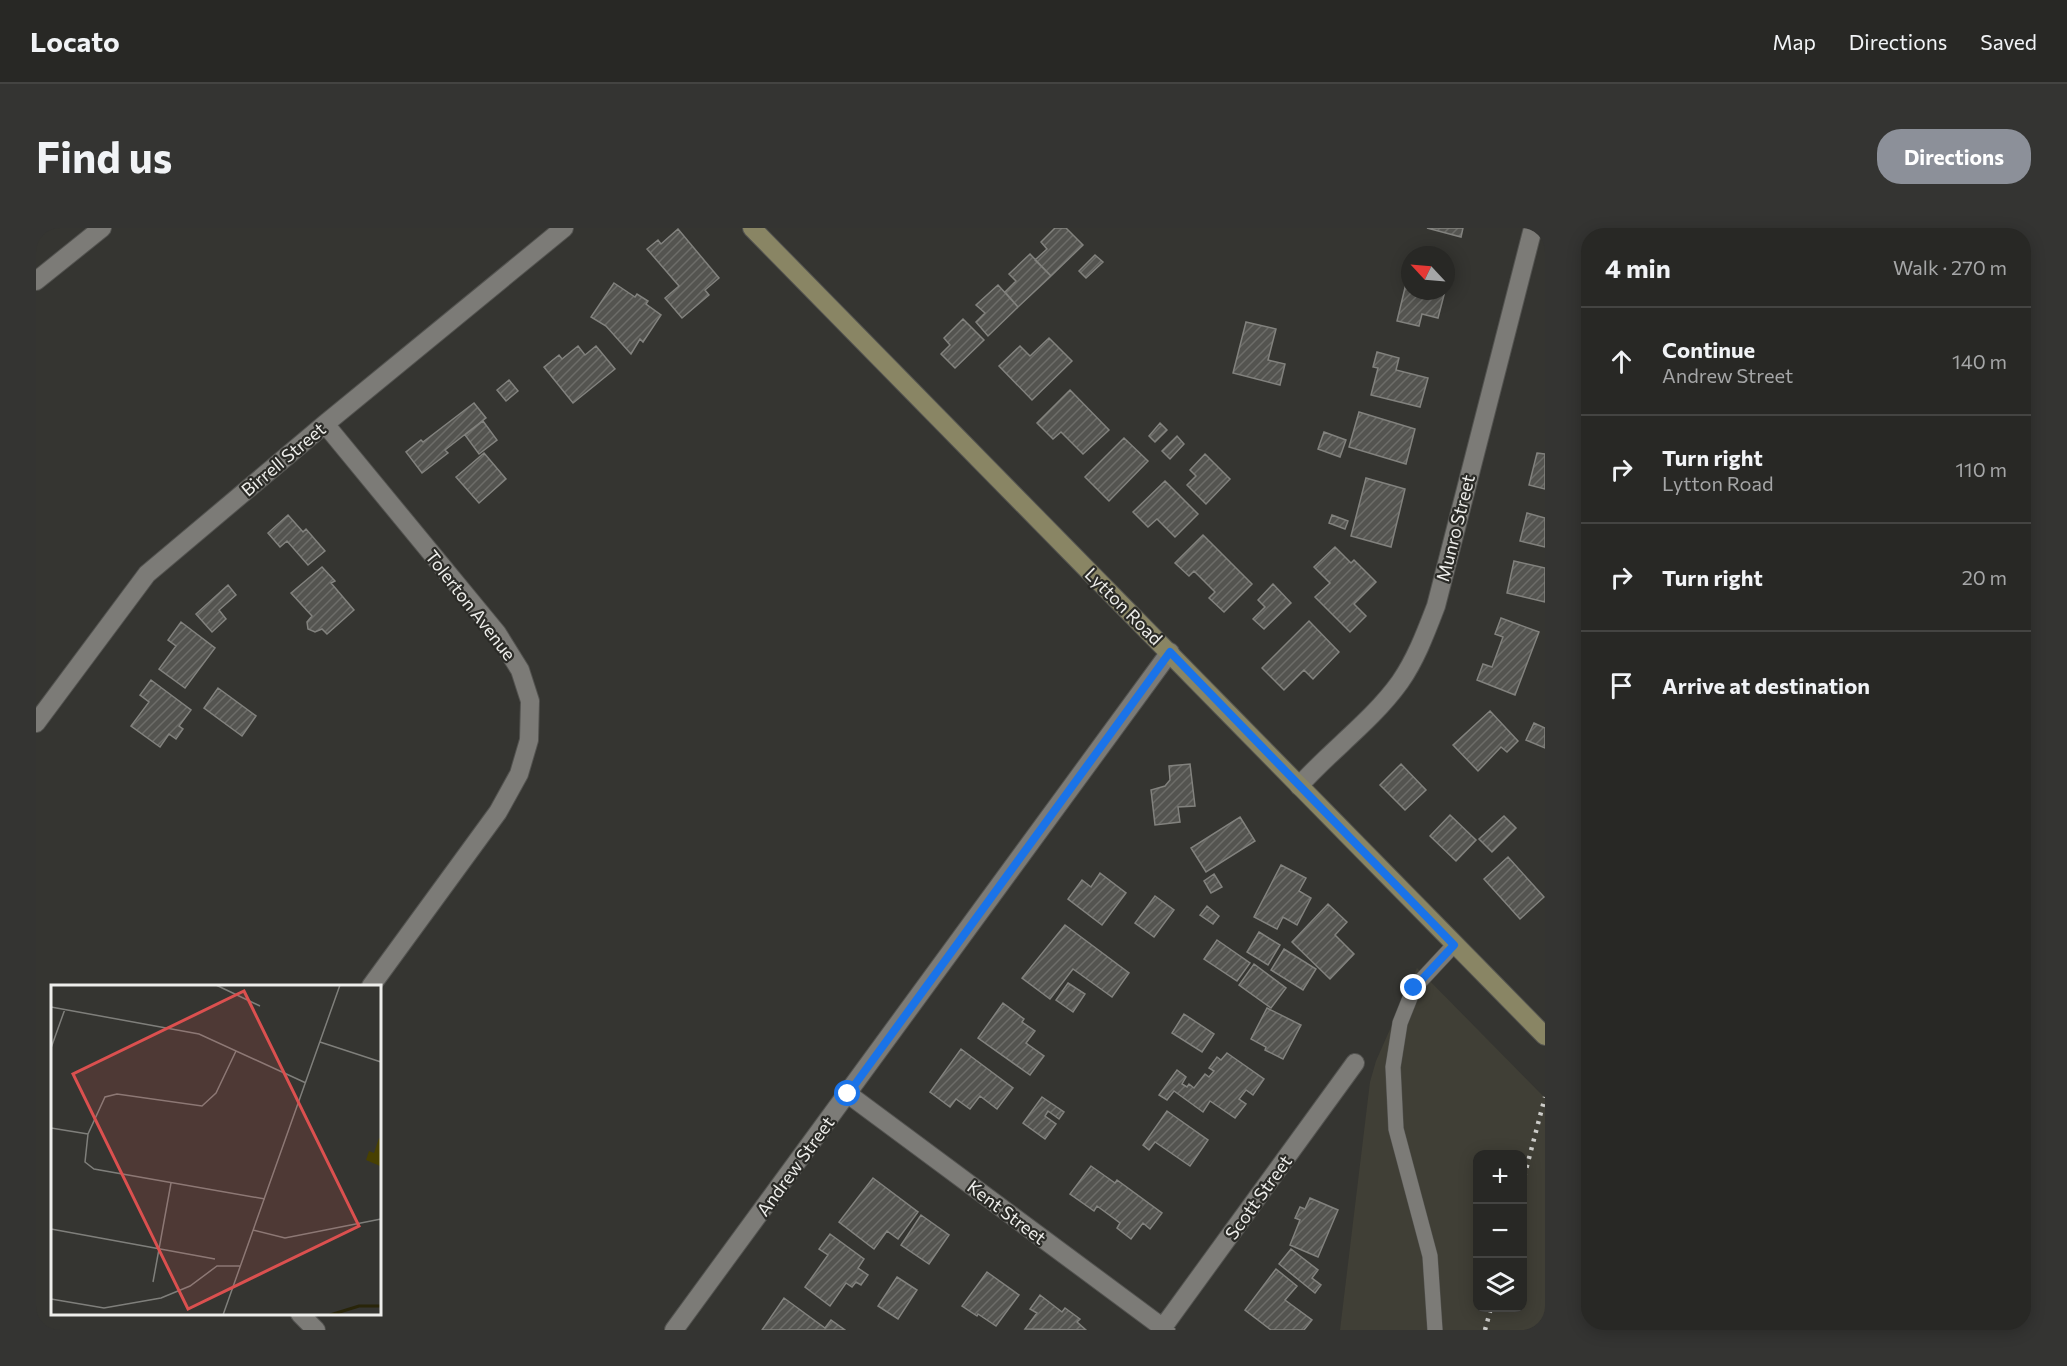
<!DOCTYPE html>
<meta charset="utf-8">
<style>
:root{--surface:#282825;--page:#343432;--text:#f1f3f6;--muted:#a5a6a7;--line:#444442;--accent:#8c9099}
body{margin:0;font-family:Commissioner,sans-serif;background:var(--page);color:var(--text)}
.controls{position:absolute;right:18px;bottom:18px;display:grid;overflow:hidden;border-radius:12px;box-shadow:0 3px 15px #0003}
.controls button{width:54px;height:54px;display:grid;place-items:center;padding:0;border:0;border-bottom:2px solid var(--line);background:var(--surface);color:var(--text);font:30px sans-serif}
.compass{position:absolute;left:1365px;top:18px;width:54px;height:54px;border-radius:50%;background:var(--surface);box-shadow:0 3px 15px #0003;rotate:296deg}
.stop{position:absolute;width:18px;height:18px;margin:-14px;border:4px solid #1a73e8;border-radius:50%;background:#fff}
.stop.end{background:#1a73e8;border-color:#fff;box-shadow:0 2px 6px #0008}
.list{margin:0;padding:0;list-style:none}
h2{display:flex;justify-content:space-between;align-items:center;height:78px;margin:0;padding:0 24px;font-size:26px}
h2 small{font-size:20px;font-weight:400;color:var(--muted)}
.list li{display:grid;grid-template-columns:39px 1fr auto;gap:18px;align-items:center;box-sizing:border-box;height:108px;padding:0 24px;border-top:2px solid var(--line)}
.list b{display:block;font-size:22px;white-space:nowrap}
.list p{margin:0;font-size:20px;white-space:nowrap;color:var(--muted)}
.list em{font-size:20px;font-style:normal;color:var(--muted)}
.icon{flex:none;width:33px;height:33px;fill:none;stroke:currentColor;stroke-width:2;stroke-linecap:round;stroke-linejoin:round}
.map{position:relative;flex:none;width:1509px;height:1102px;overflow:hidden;border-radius:24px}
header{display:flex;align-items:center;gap:36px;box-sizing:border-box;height:84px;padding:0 30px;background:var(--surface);border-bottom:2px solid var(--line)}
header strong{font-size:28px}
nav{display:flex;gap:33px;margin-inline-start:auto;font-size:21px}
.intro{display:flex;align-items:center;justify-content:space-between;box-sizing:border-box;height:144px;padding:0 36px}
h1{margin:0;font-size:42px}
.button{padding:15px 27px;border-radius:24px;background:var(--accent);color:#fff;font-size:21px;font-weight:700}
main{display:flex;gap:36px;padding:0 36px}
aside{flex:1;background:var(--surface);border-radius:24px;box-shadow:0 3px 15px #0003}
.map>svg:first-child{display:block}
.built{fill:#403f36;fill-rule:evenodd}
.building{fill:url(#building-hatch);stroke:#82827e;stroke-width:1.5}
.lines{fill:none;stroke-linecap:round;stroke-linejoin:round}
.lane-casing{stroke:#535350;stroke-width:16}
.street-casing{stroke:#535350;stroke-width:20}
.secondary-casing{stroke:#535350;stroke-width:20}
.lane{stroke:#7c7b77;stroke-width:15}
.street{stroke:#7c7b77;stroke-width:18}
.secondary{stroke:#898564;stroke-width:18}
.rail{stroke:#ccccc9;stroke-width:4.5;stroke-dasharray:3 6;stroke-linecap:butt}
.route{stroke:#1a73e8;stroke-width:8}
.labels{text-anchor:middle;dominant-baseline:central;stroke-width:4.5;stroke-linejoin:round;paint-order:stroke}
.street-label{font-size:18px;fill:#eeeeeb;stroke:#2b2b27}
.inset-river{fill:none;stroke:#292509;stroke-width:3}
.inset-road{fill:none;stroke:#7f7f7b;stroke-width:1.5}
.view{fill:#db504f;fill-opacity:0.15;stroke:#db504f;stroke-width:3}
.inset-edge{fill:none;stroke:#eeeeeb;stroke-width:3}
</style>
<header>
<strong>Locato</strong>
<nav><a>Map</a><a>Directions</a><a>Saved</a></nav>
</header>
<div class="intro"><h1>Find us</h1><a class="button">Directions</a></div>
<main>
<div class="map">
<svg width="1509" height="1102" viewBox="0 0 1509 1102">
<defs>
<pattern id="building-hatch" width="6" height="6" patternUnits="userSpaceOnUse" patternTransform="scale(1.5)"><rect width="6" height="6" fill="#545450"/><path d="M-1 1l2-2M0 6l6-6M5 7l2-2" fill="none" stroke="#6d6d69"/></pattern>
</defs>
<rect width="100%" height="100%" fill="#353531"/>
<path class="built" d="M1381,740L1509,870V1102H1304L1334,854L1340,833ZM1442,926H1486V1080H1442Z"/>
<path class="building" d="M1019,0H1030L1047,17L1015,48L999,32L1011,21L1005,14Z
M1391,0H1427L1425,9Z
M642,1L683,50L669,62L673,67L646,90L629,70L643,58L611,21L622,12L625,16Z
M994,26L1015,48L982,79L969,64L980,53L973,46Z
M1059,27L1067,34L1050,50L1043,43Z
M1374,39V63H1409L1402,90L1386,86L1383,98L1361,93Z
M578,55L599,69L601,66L612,73L610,76L625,87L607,114L604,111L595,126L570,98L555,89Z
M962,57L982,79L952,108L940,94L949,85L940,77Z
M927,91L948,112L919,140L905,126L914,117L908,110Z
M1210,94L1240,101L1232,132L1249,136L1244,157L1197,145Z
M1013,110L1036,133L996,172L963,138L984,118L994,128Z
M542,118L549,127L560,118L579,141L537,175L508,139L523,127L526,131Z
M1341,124L1363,130L1360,142L1392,150L1384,179L1335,167L1342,140L1337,139Z
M473,152L482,163L470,173L461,162Z
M1034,162L1073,202L1047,226L1025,204L1017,211L1001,195Z
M438,175L450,190L409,222L412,225L386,245L370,224L385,212L387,214Z
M1323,184L1379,201L1370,236L1313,219Z
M447,193L461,212L443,226L429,207Z
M1124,195L1131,202L1119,214L1113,208Z
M1288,204L1310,212L1304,229L1282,221Z
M1141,208L1148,216L1134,231L1126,223Z
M1088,210L1112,233L1073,273L1049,249Z
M448,225L470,251L443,275L420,249Z
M1501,225L1509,226V261L1493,257Z
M1169,226L1194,251L1170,276L1151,257L1160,248L1154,242Z
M1330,250L1369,261L1355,319L1315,308Z
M1129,253L1162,286L1139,309L1121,291L1112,299L1097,284Z
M1491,285L1509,290V319L1484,313Z
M252,287L267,304L270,301L289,323L272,337L251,313L244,319L232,305Z
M1296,287L1312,293L1309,301L1293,295Z
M1167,307L1216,356L1188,384L1173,370L1179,364L1158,343L1153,348L1139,335Z
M1299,319L1315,335L1318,332L1340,354L1318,376L1330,388L1314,404L1279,369L1294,355L1278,339Z
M1478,333L1509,340V374L1471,365Z
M286,339L299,353L295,355L318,382L291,406L286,401L279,404L272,401L271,394L276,388L255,365Z
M1237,356L1255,375L1228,401L1217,391L1229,379L1222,372Z
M192,357L200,367L183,382L190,391L176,404L160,386Z
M1465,390L1503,404L1479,467L1441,452L1447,436L1456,439L1467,409L1459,406Z
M1273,393L1303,424L1277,451L1268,442L1248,462L1226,440Z
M145,394L179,420L149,460L123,441L140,418L132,412Z
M115,452L155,482L143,498L147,501L140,511L133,506L124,519L95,498L113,474L104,467Z
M182,460L220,488L206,508L168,480Z
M1454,483L1482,513L1471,524L1465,519L1442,543L1417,517Z
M1498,495L1509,500V520L1490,512Z
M1154,536L1159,578L1142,579L1144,594L1119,597L1115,562L1129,558L1134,552L1133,538Z
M1365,536L1390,562L1369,582L1344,557Z
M1414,587L1440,612L1420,633L1394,608Z
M1468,588L1480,600L1456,624L1443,611Z
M1204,589L1219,613L1170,644L1155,620Z
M1472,629L1508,669L1484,691L1448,651Z
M1245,637L1270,650L1263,663L1275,670L1261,697L1247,689L1241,701L1218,689Z
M1064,645L1090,665L1066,697L1032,671L1046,652L1055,659Z
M1178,646L1186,659L1175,665L1168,653Z
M1119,668L1138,682L1118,709L1099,695Z
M1292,676L1311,694L1299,707L1318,726L1294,751L1256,714Z
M1171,678L1183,688L1177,696L1164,687Z
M1029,697L1093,745L1076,769L1037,741L1014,771L986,750Z
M1223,704L1244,717L1232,737L1211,724Z
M1181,712L1214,735L1201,753L1168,731Z
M1248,721L1280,741L1267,762L1235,742Z
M1218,736L1250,760L1235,780L1203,757Z
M1032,755L1049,766L1037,784L1020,772Z
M967,775L988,791L986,794L999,803L990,815L1008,828L994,847L942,810Z
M1231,780L1265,797L1247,831L1229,822L1230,819L1215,811Z
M1148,786L1178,806L1166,824L1136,805Z
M925,821L977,860L961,881L944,868L934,881L920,871L914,879L894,864Z
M1191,825L1228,851L1217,867L1210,862L1203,871L1210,876L1199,890L1174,873L1167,884L1138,863L1131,872L1123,867L1141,842L1150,849L1146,856L1151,859L1153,856L1158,860L1169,846L1173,849L1178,843L1173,840L1181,829L1185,832Z
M1006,869L1028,884L1023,891L1012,883L1009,888L1020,896L1009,911L987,895Z
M1131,883L1172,912L1154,938L1119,914L1113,922L1107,917Z
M1055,938L1079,955L1081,952L1126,985L1114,1001L1107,995L1095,1011L1081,1000L1084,995L1061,978L1058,983L1034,966Z
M837,950L882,984L862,1011L851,1003L838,1021L803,994Z
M1274,970L1302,982L1282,1029L1254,1017L1264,992L1259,990L1264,979L1269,981Z
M885,987L913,1007L893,1036L865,1017Z
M794,1006L828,1031L822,1040L832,1047L825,1057L820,1054L816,1059L810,1055L794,1078L769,1059L792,1027L783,1021Z
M1255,1021L1282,1042L1276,1050L1285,1057L1279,1065L1243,1036Z
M1240,1041L1261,1058L1249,1072L1276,1092L1268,1102H1235L1209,1082Z
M951,1044L983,1067L960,1098L942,1086L941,1088L926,1078Z
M861,1049L881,1062L862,1091L842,1078Z
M1004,1067L1026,1084L1029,1080L1044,1091L1041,1094L1050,1102L989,1101L1001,1085L994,1081Z
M748,1070L789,1100L795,1092L809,1102H726Z"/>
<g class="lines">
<g class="lane-casing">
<path id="lane" d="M1399,1102L1394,1028L1360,901L1357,839L1364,795L1378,760L1418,717"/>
</g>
<g class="street-casing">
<path id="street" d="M0,53L66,0
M289,196L461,405L484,442L494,473L493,512L483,546L462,584L335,758
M0,495L111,346L289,196L528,0
M1263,558C1295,522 1336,493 1364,454C1380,431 1390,404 1400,378L1497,0
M812,866L1130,1102
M264,1086L280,1102
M638,1102L1134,424
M1125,1102L1319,835"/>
</g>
<g class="secondary-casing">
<path id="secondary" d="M716,0L1509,808"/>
</g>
<use href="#lane" class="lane"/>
<use href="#street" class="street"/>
<use href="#secondary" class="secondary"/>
<path class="rail" d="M1486,957L1509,869
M1449,1102L1455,1080"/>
</g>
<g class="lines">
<path class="route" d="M812,866L1134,424L1418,717L1378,760"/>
</g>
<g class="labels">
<g class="street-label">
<text transform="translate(247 231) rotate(-40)">Birrell Street</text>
<text transform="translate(1419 300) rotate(-76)">Munro Street</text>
<text transform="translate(435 377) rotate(52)">Tolerton Avenue</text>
<text transform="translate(1088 378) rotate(45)">Lytton Road</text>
<text transform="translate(759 938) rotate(-54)">Andrew Street</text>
<text transform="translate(1222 969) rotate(-54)">Scott Street</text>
<text transform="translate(971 984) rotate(37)">Kent Street</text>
</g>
</g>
<g transform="translate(15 757)">
<rect width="330" height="330" fill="#353531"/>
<path d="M328,153L330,154L329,181L315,175L318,166L323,168Z" fill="#484001"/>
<path class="inset-river" d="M279,330L308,321H330"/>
<path class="inset-road" d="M165,0L209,21M0,22L148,49L255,98M269,57L330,77M0,63L14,24M185,66L165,108L151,121L66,109L54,112L37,149L34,177L43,184L214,214M0,143L37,149M0,244L164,274M202,245L234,253L330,234M102,297L120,198M0,314L53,323L110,313L139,301L166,281H190M172,330L289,0"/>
<path class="view" d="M193,6L308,241L137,324L22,89Z"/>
<rect width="330" height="330" class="inset-edge"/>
</g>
</svg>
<div class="controls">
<button>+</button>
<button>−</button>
<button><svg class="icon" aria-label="layers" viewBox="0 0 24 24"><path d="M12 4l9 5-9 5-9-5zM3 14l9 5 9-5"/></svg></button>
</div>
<svg class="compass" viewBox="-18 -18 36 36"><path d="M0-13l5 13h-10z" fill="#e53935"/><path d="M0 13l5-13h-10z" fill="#a5a6a7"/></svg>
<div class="stop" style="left:812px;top:866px"></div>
<div class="stop end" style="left:1378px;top:760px"></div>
</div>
<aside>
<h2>4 min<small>Walk · 270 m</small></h2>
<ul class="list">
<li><svg class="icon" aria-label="ahead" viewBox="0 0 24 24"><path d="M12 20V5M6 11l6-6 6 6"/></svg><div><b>Continue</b><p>Andrew Street</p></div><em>140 m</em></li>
<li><svg class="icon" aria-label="right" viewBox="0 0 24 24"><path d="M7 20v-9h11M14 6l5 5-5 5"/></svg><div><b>Turn right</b><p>Lytton Road</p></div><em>110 m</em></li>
<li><svg class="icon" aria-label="right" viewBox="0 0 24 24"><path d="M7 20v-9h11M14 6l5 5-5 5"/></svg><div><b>Turn right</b></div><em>20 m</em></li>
<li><svg class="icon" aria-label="arrive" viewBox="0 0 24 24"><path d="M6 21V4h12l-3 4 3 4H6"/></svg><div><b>Arrive at destination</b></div></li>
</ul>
</aside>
</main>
